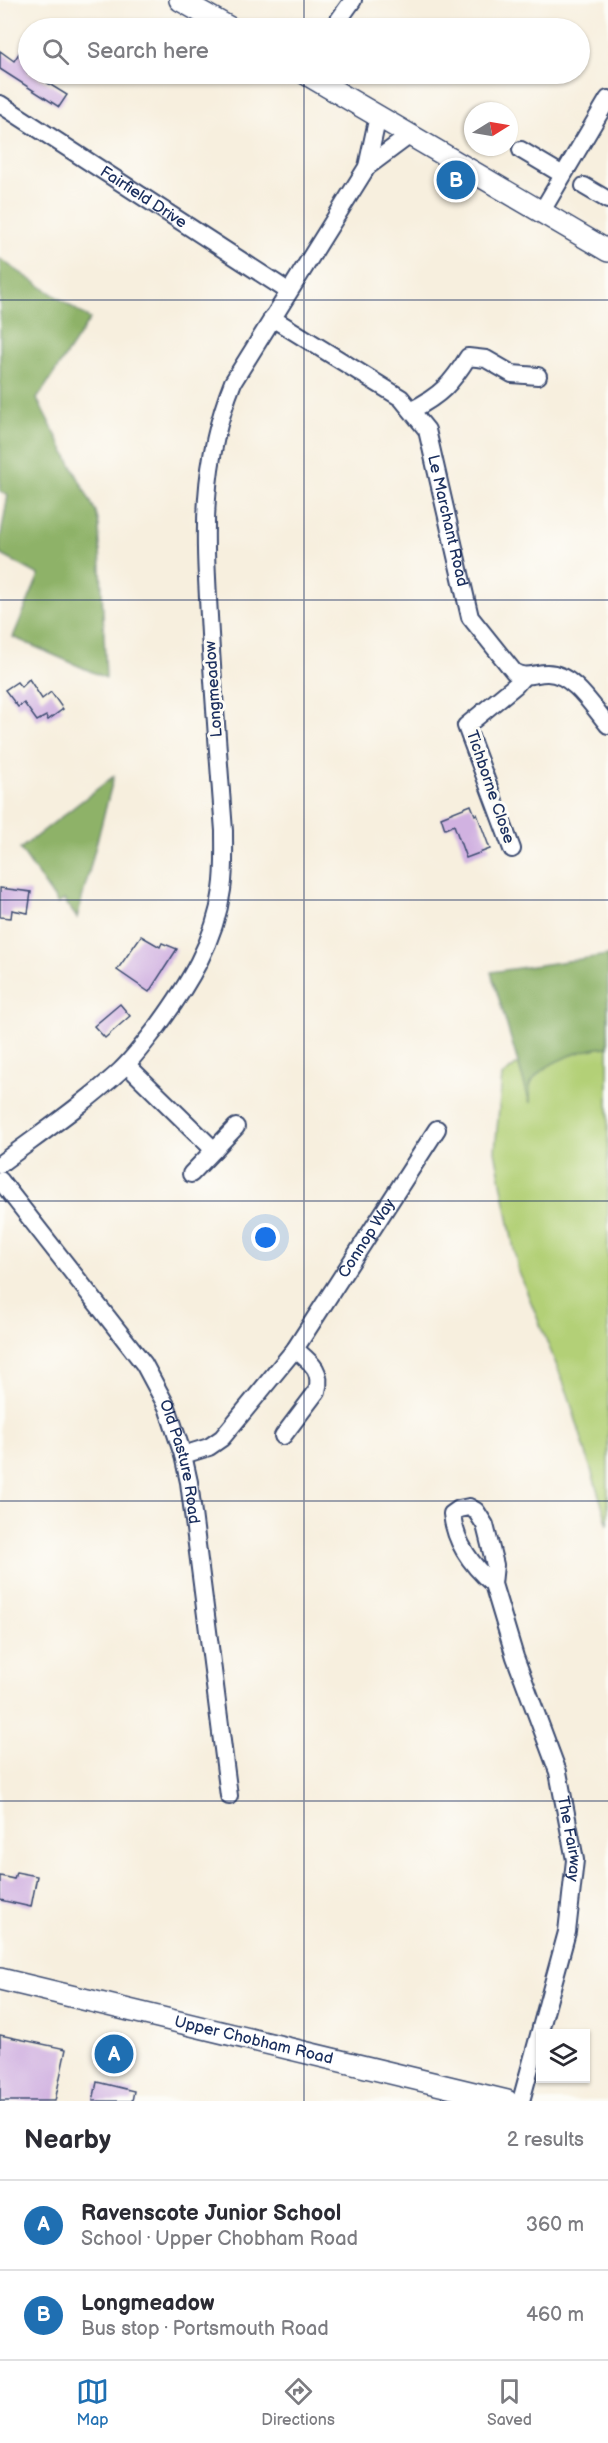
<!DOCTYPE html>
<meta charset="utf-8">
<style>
:root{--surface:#fff;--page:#f2f2f3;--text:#2b2b33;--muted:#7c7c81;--line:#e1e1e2;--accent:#1f6fb2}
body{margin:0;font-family:"Balsamiq Sans",sans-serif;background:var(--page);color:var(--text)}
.controls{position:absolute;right:18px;bottom:18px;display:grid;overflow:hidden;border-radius:0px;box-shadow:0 2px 4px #0004}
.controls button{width:54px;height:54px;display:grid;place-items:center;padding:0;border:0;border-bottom:2px solid var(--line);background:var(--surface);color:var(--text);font:30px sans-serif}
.compass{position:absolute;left:464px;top:102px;width:54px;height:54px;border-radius:50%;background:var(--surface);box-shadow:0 2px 4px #0004;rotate:79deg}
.you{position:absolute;left:266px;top:1238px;width:21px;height:21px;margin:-15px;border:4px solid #fff;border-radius:50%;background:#1a73e8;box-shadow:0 0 0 9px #1a73e833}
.badge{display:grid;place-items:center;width:39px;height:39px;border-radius:50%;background:var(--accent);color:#fff;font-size:20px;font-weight:700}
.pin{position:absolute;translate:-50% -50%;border:3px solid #fff;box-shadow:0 2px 6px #0006}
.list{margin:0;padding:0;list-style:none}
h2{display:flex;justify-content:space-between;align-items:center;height:78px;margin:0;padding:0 24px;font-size:26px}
h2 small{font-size:20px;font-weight:400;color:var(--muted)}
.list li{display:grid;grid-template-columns:39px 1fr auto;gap:18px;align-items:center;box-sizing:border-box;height:90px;padding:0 24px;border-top:2px solid var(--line)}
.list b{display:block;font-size:22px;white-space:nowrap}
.list p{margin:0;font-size:20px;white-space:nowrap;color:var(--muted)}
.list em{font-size:20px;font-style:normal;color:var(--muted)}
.icon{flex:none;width:33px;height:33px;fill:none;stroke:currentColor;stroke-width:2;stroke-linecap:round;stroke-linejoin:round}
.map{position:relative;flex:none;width:608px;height:2101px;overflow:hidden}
.search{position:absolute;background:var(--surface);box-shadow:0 2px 4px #0004;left:18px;right:18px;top:18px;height:66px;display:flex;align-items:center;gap:15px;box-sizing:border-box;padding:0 21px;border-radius:33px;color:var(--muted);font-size:22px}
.sheet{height:258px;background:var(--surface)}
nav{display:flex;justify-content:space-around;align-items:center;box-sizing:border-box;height:84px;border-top:2px solid var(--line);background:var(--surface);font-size:16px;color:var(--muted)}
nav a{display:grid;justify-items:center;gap:3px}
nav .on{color:var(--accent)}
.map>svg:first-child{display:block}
.green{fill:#b3d077;stroke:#67806a;stroke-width:1.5}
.forest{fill:#8eb268;stroke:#547063;stroke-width:1.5}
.building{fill:#d1b2e1}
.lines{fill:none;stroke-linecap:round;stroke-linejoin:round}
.minor-casing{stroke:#3c4c71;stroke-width:20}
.major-casing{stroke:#3c4c71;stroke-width:24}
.minor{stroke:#fff;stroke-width:16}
.major{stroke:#fff;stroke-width:21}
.grid{fill:none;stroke:#1b2f5e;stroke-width:1.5;stroke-opacity:0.55}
.labels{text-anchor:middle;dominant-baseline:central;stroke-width:6;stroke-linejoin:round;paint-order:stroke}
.street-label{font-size:16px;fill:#1b2f5e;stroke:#fdfcf7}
</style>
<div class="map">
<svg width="608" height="2101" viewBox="0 0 608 2101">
<rect width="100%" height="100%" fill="#fdfcf7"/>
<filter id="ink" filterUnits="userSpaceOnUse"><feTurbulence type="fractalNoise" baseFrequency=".0167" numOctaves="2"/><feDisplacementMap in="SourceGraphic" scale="12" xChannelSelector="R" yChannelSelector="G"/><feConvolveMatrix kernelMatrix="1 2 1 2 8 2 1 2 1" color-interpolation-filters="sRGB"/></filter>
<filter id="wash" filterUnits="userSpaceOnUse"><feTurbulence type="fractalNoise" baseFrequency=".008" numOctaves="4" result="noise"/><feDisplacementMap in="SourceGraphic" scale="24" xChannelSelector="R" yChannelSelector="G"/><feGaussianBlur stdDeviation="1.35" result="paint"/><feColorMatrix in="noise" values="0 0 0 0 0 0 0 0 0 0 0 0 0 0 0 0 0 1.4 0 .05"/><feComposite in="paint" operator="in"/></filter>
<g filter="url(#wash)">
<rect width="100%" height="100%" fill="#f7efde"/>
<path class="green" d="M608,1033V1525L568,1394L518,1270L495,1151L502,1076L550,1039Z"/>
<path class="forest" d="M0,259L90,319L37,399L96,512L99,525L106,678L13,637L39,575L0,554V540L8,495L0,491Z
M114,776L77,918L64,900L58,904L20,849Z
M608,955V1047C587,1048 541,1062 531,1084C529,1089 530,1097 530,1103L491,972Z"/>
<g id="blocks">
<path class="building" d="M28,40V74H33L67,95L59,107L0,69V51L14,61Z
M29,679L42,699L51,692L63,709L48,720L46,716L37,721L24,703L18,707L5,690L17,682L21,687Z
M471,805L475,815L477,814L490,849L466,858L454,825L445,829L441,817Z
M0,888L31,892L28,913L12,910L11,918L0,917Z
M141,936L160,947L162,943L177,949L149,992L117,970Z
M120,1004L130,1016L105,1038L94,1026Z
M16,1872L37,1876L31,1907L0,1900V1876L14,1879Z
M0,2035L66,2049L55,2101H0Z
M97,2082L134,2091L132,2101H93Z"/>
</g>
</g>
<g filter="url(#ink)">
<use href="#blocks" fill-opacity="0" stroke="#3c4c71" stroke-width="1.5"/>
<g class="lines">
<g class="minor-casing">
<g id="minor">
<path d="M333,28L353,0"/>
<path id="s1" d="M0,104L288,291"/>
<path d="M521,150L563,175"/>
<path d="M367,167L410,135"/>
<path d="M584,186L608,200"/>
<path d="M542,211L608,99"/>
<path id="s2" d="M272,318L401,398L427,430L470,617L514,672C526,679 534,673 547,673C573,673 593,707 608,725"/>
<path d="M412,410C441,395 451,384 468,357L486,359L512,374L538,376"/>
<path d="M512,849L466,726L516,685L523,677"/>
<path d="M127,1065L214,1150"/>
<path d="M0,1164C40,1134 83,1105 120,1071C134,1058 146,1041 158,1026C188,985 215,942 222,890C225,871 224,851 224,831C219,765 214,700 210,634C205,542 198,470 233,382L367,167L378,116"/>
<path d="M191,1174L236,1127"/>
<path id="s3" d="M0,1180L144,1364L167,1407L183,1455L189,1482L229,1796"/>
<path d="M283,1436L317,1391C323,1370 310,1362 295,1349"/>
<path id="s4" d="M183,1455L209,1447L222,1438L295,1349L437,1129"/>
<path id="s5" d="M493,1584C472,1566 455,1542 452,1514L459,1509L469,1507L476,1511L485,1525L495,1565L493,1584L515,1657L558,1772L575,1860L567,1932L521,2101"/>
</g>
</g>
<g class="major-casing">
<g id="major">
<path d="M180,0L230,28"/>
<path d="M306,74L608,251"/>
<path id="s6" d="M0,1979L507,2101"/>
</g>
</g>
<use href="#minor" class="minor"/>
<use href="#major" class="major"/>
</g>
</g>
<path class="grid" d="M304,0V28M304,74V2101M0,300H608M0,600H608M0,900H608M0,1201H608M0,1501H608M0,1801H608"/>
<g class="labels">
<g class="street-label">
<text stroke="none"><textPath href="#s1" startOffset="171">Fairfield Drive</textPath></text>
<text stroke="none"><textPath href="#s2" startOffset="286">Le Marchant Road</textPath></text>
<text transform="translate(214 689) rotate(-94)">Longmeadow</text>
<text transform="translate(490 787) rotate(71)">Tichborne Close</text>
<text stroke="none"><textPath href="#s4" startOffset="290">Connop Way</textPath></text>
<text stroke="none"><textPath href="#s3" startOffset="339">Old Pasture Road</textPath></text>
<text stroke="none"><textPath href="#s5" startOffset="454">The Fairway</textPath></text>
<text stroke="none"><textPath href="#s6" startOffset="261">Upper Chobham Road</textPath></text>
</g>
</g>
</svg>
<div class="controls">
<button><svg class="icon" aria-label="layers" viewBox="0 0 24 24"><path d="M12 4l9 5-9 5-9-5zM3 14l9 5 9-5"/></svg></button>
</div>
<svg class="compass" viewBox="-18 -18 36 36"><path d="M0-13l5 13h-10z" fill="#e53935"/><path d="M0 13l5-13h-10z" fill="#7c7c81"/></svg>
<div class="you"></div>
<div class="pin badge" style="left:114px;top:2054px">A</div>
<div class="pin badge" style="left:456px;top:180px">B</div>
<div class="search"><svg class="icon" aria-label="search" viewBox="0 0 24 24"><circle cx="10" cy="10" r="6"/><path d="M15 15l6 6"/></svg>Search here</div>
</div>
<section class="sheet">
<h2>Nearby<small>2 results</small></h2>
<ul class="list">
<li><span class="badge">A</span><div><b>Ravenscote Junior School</b><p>School · Upper Chobham Road</p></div><em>360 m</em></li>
<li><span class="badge">B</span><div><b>Longmeadow</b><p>Bus stop · Portsmouth Road</p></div><em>460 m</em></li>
</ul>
</section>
<nav>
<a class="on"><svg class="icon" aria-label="map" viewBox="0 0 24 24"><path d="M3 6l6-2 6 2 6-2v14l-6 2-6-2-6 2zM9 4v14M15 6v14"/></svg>Map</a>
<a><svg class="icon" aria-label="directions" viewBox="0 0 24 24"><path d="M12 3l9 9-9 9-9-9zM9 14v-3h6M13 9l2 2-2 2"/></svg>Directions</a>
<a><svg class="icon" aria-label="saved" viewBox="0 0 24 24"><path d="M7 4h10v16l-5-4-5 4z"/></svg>Saved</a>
</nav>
